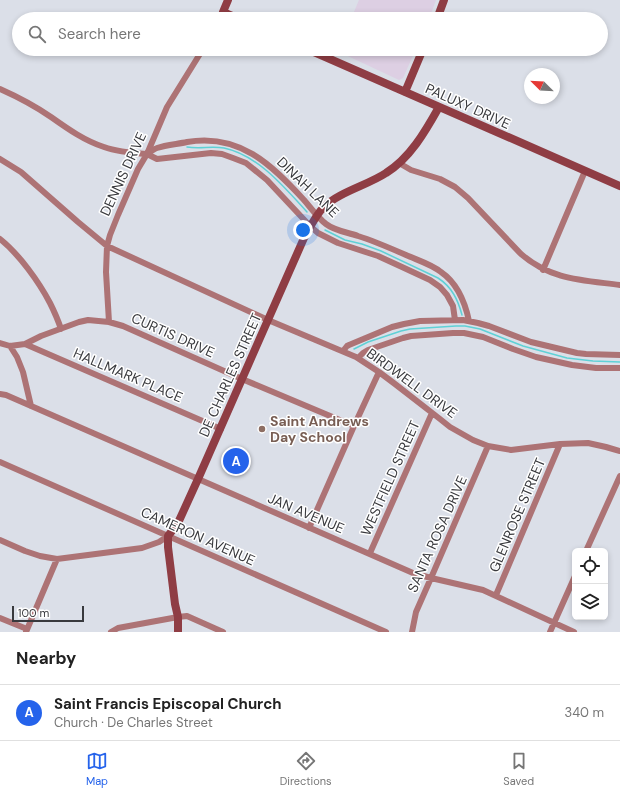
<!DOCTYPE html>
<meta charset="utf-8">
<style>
:root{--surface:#fff;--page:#f6f6f6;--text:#222;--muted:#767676;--line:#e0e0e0;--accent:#2563eb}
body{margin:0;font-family:"DM Sans",sans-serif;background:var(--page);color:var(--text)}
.controls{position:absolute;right:12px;bottom:12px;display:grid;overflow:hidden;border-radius:6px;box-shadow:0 2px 6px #0003}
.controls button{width:36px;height:36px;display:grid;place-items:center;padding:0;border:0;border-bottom:1px solid var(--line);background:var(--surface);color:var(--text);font:20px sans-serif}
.compass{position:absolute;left:524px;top:68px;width:36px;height:36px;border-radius:50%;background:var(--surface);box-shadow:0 2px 6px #0003;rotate:294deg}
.scale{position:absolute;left:12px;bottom:10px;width:72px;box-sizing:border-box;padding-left:4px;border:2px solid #38393d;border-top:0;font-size:11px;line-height:14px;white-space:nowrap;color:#38393d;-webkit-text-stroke:3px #fff;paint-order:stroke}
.you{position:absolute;left:303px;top:230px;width:14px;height:14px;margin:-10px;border:3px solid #fff;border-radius:50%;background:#1a73e8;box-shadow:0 0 0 6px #1a73e833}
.badge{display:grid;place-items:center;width:26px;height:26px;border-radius:50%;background:var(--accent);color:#fff;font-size:13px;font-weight:700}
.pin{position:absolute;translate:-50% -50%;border:2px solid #fff;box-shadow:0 1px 4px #0006}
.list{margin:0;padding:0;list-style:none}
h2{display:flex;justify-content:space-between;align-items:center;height:52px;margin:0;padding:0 16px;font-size:17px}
h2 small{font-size:13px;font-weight:400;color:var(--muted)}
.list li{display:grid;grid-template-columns:26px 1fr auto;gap:12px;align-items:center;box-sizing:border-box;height:56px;padding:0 16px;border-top:1px solid var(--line)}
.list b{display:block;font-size:15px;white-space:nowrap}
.list p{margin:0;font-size:13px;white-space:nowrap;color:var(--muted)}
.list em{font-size:13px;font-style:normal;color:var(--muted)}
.icon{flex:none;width:22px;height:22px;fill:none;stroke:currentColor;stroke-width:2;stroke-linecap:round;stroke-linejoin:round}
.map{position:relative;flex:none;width:620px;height:632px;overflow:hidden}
.search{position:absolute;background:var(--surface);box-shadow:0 2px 6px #0003;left:12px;right:12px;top:12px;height:44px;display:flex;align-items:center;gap:10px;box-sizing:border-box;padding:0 14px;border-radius:22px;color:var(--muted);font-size:15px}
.sheet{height:108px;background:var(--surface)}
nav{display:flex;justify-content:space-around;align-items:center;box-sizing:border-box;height:56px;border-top:1px solid var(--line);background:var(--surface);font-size:11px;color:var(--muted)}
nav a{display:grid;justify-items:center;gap:2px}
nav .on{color:var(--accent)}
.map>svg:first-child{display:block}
.commercial{fill:#ddcfe3}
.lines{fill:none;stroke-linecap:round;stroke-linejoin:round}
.stream{stroke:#5fd1d6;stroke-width:1.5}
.street{stroke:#ad7375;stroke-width:6}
.secondary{stroke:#8f3d44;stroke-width:8}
.education-dot{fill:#8d6e63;stroke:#fff;stroke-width:1.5}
.labels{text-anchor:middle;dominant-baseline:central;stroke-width:3;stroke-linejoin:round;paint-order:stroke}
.street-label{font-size:14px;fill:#38393d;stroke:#fff}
.education-label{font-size:14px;font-weight:bold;fill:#785e54;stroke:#fff;text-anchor:start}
</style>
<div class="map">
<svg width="620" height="632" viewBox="0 0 620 632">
<rect width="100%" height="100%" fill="#dbdfe8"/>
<path class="commercial" d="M359,0H436L429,19H351Z
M338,49H416L403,78L399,80L337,51Z"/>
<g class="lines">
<path class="stream" d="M187,147C199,149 212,146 224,148C258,155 285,188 307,212
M325,230L345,240L362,244L381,251L438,278C452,287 458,300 462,315
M354,349L368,342L401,331L410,329L456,326H465L480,329L523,346L567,358L593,361L620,362"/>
<path class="street" d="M0,89C18,97 35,106 51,117C68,129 85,141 104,147C118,152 132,153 147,154
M0,159L21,172L78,222L107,246L268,320L356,357L379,372L395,384L440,419L450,427L473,440L488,446L511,450L560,444L588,443L606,447L620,451
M399,163L411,170L440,179L455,187L468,198L521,254C551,280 582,280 620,285
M0,239C19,254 39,282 50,303C54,311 58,320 61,329
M543,270L585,171
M455,320L453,306L447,295L440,287L430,280L402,267L378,256L338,243L318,233L310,226L267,180L246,163L233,158L222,154L211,153L157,159L147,154C150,152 154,149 157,148C166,145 178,144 187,142C239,133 271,164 304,200C311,208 318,218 326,224C335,231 347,232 358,236C374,241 390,248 406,255C417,260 431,264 441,272C457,283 465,302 469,321
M109,322L106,272L107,246L110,235L118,215L138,169L147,154L167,107L203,49
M0,343L10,346L25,344L41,336L79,322L88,320L109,322L123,326L242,379L354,426
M25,344L221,429
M10,346L17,357L23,372L31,406
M343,351L347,346L349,345L392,327L404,324L420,321L463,320L478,323L489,326L531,342L577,353L586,354L620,355
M358,358L363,353L368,350L403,338L411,336L453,333H464L483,337L513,349L536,357L572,365L596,368H620
M0,394L6,395L413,573L431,578L483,590L574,632
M0,462L386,632
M309,528L354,426L379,372
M0,540L25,551L40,556L57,559L142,548L159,542L168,536
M586,551L620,476
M370,553L432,413
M496,595L560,444
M0,618L27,629
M26,632L57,559
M111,632L118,628L178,617L187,616L223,632
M412,632L416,612L431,578L488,446
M550,632L575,576"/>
<path class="secondary" d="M228,0L223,12L239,19
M437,19L444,0
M307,49L620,186
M405,92L423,49
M178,632V617L175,604L168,547V536L178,523L198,479L304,238C309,229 317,213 324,207C339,192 368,185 386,173C410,158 425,132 439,107"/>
</g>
<circle class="education-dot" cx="262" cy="429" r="4"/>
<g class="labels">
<g class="street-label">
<text transform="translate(468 106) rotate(24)">PALUXY DRIVE</text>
<text transform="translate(123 174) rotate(-65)">DENNIS DRIVE</text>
<text transform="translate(308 187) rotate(44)">DINAH LANE</text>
<text transform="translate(173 335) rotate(24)">CURTIS DRIVE</text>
<text transform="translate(128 375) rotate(23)">HALLMARK PLACE</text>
<text transform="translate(230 375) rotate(-66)">DE CHARLES STREET</text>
<text transform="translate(412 383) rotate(36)">BIRDWELL DRIVE</text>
<text transform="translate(390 478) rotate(-66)">WESTFIELD STREET</text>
<text transform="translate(306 513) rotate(23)">JAN AVENUE</text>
<text transform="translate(517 515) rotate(-67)">GLENROSE STREET</text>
<text transform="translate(437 534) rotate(-66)">SANTA ROSA DRIVE</text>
<text transform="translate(198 536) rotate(24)">CAMERON AVENUE</text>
</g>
<g class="education-label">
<text x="270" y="421">Saint Andrews<tspan x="270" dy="16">Day School</tspan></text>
</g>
</g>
</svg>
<div class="controls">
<button><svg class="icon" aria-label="locate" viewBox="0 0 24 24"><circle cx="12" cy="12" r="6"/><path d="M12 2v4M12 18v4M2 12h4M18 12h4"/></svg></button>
<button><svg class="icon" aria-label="layers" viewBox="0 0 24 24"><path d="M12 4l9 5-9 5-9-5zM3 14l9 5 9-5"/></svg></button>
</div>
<svg class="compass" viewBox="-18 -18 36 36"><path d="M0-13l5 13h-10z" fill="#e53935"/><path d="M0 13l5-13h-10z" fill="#767676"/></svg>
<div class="scale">100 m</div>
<div class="you"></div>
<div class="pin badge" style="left:236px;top:461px">A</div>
<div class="search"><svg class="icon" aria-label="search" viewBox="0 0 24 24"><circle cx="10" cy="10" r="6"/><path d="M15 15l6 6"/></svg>Search here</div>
</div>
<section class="sheet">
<h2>Nearby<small></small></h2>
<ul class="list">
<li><span class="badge">A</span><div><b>Saint Francis Episcopal Church</b><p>Church · De Charles Street</p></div><em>340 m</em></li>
</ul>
</section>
<nav>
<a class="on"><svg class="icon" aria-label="map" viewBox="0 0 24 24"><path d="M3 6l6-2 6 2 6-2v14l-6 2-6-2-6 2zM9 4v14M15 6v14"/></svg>Map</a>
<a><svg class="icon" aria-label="directions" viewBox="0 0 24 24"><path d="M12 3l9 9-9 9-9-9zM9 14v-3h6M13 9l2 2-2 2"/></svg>Directions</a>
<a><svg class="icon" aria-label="saved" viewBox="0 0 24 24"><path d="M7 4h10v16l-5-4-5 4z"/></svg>Saved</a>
</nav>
